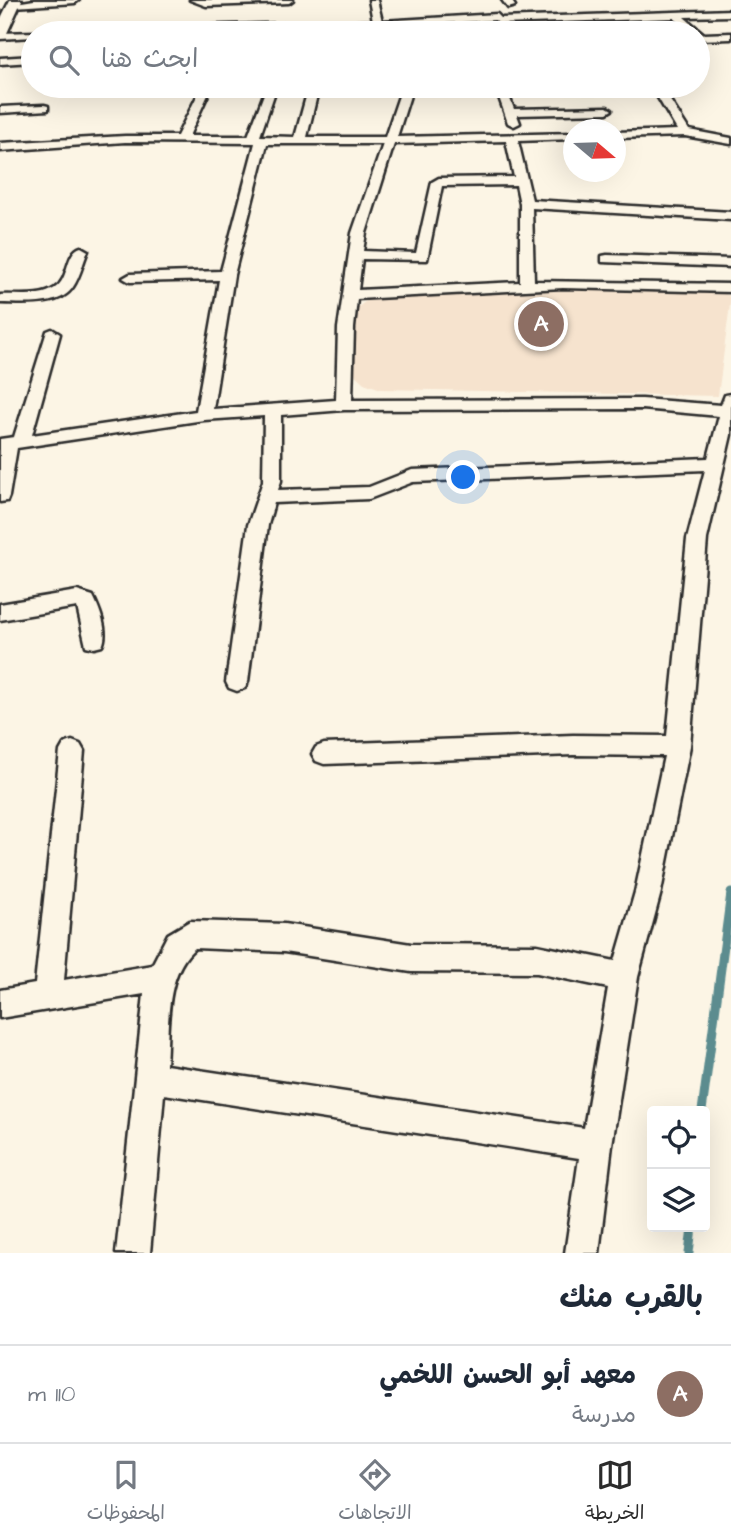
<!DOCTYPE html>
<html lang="ar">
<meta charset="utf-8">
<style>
:root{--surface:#fff;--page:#f6f6f7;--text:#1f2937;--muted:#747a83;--line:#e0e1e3;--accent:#2b2b2b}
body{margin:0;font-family:"Architects Daughter","Playpen Sans Arabic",sans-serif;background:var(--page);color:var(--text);direction:rtl}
.controls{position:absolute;right:21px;bottom:21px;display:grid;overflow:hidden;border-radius:7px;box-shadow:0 7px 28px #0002}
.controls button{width:63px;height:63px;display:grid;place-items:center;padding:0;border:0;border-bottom:2px solid var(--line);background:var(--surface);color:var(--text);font:35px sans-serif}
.compass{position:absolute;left:563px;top:119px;width:63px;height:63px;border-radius:50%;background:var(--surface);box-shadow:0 7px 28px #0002;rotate:109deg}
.you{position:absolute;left:464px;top:478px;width:24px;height:24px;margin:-18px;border:5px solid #fff;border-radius:50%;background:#1a73e8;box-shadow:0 0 0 10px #1a73e833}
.badge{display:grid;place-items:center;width:46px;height:46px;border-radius:50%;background:var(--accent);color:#fff;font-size:23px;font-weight:700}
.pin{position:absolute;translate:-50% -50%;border:4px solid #fff;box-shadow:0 2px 7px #0006}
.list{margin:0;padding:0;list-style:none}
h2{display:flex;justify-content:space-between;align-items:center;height:91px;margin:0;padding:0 28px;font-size:30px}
h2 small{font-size:23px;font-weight:400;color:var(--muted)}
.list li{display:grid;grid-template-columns:46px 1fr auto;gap:21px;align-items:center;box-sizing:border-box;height:98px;padding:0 28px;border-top:2px solid var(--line)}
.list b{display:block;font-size:26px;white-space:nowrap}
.list p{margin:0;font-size:23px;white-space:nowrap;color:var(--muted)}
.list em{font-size:23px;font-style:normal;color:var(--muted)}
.icon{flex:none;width:38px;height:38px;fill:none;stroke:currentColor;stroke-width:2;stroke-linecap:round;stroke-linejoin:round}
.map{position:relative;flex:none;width:731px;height:1253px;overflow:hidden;direction:ltr}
.search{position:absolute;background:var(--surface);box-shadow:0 7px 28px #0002;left:21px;right:21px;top:21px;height:77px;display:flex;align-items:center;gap:18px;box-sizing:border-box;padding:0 24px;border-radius:38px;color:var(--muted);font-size:26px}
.sheet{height:189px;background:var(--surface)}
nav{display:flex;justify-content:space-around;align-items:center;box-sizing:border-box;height:98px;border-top:2px solid var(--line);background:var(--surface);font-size:19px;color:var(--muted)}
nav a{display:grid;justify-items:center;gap:4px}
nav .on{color:var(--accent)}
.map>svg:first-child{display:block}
.built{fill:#f6e3ce}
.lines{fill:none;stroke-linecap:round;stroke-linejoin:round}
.stream{stroke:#5b8c8f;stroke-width:9}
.minor-casing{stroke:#2b2b2b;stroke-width:5}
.secondary-casing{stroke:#2b2b2b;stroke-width:5}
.minor{fill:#fcf5e5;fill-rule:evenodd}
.secondary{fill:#fcf5e5;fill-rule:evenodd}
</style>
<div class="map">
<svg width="731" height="1253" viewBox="0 0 731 1253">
<rect width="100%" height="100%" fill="#fcf5e5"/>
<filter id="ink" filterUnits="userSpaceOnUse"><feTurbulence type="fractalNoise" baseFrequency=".0143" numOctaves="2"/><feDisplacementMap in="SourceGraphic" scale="14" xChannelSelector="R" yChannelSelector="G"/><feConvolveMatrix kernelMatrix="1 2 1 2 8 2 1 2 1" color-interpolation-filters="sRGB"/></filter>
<g filter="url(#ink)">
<path class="built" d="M563,286L718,290L731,297L718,396L381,389L364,383L353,373L350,341L357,308L370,298Z"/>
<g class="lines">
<path class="stream" d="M702,1111L731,893
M689,1253L692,1227"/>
<g class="minor-casing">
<path id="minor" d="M34,0H79L75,3L14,7L10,4Z
M190,0H293L289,3L206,6Z
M369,0H377L382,21L497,14L501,18L731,10V16L684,17L704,34L731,33V39L698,40V33H692L674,18L499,24L495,20L359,28L42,33L47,30L373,21Z
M502,0H511L515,6L508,8Z
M490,30H641L646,33H485Z
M36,32L33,37L0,39V33Z
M33,56V62L0,64V58Z
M79,86H185L180,89L96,92Z
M202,86H212L189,136H248L267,86H277L260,136L295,137L309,86H413L397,137L574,133V139L518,141L532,200L731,212V220L532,208L534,281L731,284V292L563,288L357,299L354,328L352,400L642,399L721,405L725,395L731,394V435L707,539L690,746L661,892L638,977L612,1145L599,1253H565L579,1158L164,1094L150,1253H116L144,994L0,1018V990L35,984L60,751L64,744L72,741L80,744L84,751L64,980L152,965L168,934L190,921L284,924L411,944L537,945L615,961L635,892L664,756L573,755L324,764L316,761L312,754L316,747L324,744L573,735L667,736L687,539L705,470L413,482L369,499L274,503L268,525L248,682L245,688L237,691L229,688L226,682L248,525L263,481L264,416L204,420L17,448L9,496L7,501L0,502V439L14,437L47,331L52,329L60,334L32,435L196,411L219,280L130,282L123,278L130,274L221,271L255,143L125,142L0,151V143L125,136H177ZM401,90L385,137H307L318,91ZM506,141L514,177L439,178L432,182L416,253L363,251L366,233L394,144ZM267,144H383L352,233L338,328L336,400L213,409L234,275ZM516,185L520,204V282L358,290L362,259L427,260L442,186ZM642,409L719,416L708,458L412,470L369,487L278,490L281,481V415L344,410ZM195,948L284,952L411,972L537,973L608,988L584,1128L166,1065C169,1028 164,974 195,948Z
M495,86H505L514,109L607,107L612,110L607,113L517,115L520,123L514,126L508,123Z
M651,86H661L689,130L731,138V144L685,136L616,138V132L677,130Z
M44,105L48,106V110L0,113V107Z
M81,247L88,251C83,262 80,277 73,287C60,308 21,303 0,303V295C18,294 40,298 55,288C70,279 65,252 81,247Z
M607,255L731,259V267L602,262V256Z
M77,591L93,596C100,610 109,632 102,646L94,648L86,646L77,607L0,620V604Z"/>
</g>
<g class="secondary-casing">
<path id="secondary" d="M10,0H22L7,33L0,37V20Z"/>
</g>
<use href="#minor" class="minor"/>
<use href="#secondary" class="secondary"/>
</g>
</g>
</svg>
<div class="controls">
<button><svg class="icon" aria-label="locate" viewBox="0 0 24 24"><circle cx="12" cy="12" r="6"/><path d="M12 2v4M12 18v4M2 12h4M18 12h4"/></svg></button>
<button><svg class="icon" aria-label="layers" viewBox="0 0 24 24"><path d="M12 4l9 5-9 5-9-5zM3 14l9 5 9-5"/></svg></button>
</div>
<svg class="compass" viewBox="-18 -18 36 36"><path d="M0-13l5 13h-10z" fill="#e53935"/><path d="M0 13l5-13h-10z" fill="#747a83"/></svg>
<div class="you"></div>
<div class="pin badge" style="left:541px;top:324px;background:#8d6e63">A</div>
<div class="search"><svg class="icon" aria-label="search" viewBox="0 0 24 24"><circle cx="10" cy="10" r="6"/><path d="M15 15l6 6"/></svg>ابحث هنا</div>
</div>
<section class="sheet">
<h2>بالقرب منك<small></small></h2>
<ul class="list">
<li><span class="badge" style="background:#8d6e63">A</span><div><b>معهد أبو الحسن اللخمي</b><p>مدرسة</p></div><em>110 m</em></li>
</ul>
</section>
<nav>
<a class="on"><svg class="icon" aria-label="map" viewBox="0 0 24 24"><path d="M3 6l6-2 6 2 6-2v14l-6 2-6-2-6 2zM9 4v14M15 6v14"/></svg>الخريطة</a>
<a><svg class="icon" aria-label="directions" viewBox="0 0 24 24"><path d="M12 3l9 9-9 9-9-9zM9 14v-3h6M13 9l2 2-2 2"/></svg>الاتجاهات</a>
<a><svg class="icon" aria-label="saved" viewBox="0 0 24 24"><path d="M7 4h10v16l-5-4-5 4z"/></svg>المحفوظات</a>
</nav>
